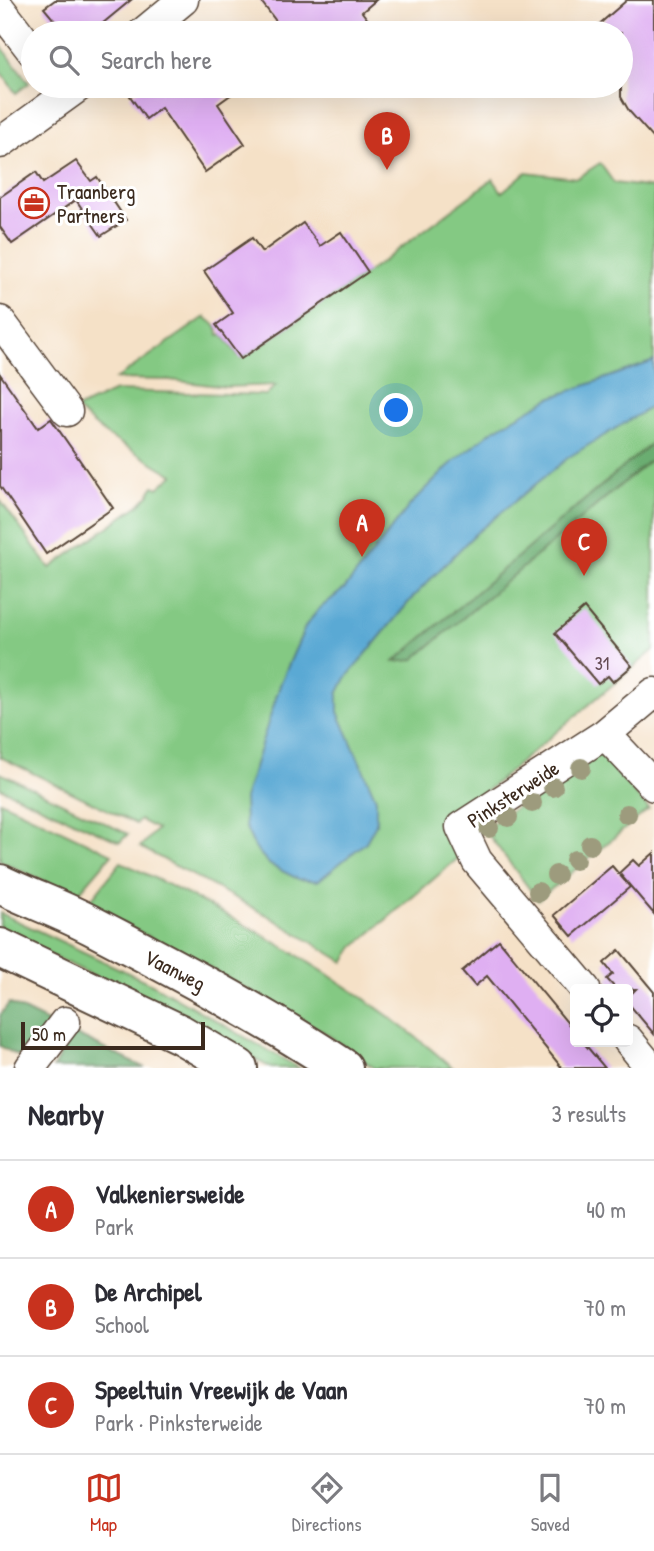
<!DOCTYPE html>
<meta charset="utf-8">
<style>
:root{--surface:#fff;--page:#f2f2f3;--text:#2b2b33;--muted:#7c7c81;--line:#e1e1e2;--accent:#c8321e}
body{margin:0;font-family:"Patrick Hand",sans-serif;background:var(--page);color:var(--text)}
.controls{position:absolute;right:21px;bottom:21px;display:grid;overflow:hidden;border-radius:7px;box-shadow:0 7px 28px #0002}
.controls button{width:63px;height:63px;display:grid;place-items:center;padding:0;border:0;border-bottom:2px solid var(--line);background:var(--surface);color:var(--text);font:35px sans-serif}
.scale{position:absolute;left:21px;bottom:18px;width:184px;box-sizing:border-box;padding-left:7px;border:4px solid #3b2a1e;border-top:0;font-size:19px;line-height:24px;white-space:nowrap;color:#3b2a1e;-webkit-text-stroke:5px #fff;paint-order:stroke}
.you{position:absolute;left:397px;top:411px;width:24px;height:24px;margin:-18px;border:5px solid #fff;border-radius:50%;background:#1a73e8;box-shadow:0 0 0 10px #1a73e833}
.badge{display:grid;place-items:center;width:46px;height:46px;border-radius:50%;background:var(--accent);color:#fff;font-size:23px;font-weight:700}
.pin{position:absolute;translate:-50% -58px;filter:drop-shadow(0 2px 4px #0008)}
.pin::after{content:'';position:absolute;top:37px;width:24px;height:21px;background:inherit;clip-path:polygon(0 0,100% 0,50% 100%)}
.list{margin:0;padding:0;list-style:none}
h2{display:flex;justify-content:space-between;align-items:center;height:91px;margin:0;padding:0 28px;font-size:30px}
h2 small{font-size:23px;font-weight:400;color:var(--muted)}
.list li{display:grid;grid-template-columns:46px 1fr auto;gap:21px;align-items:center;box-sizing:border-box;height:98px;padding:0 28px;border-top:2px solid var(--line)}
.list b{display:block;font-size:26px;white-space:nowrap}
.list p{margin:0;font-size:23px;white-space:nowrap;color:var(--muted)}
.list em{font-size:23px;font-style:normal;color:var(--muted)}
.icon{flex:none;width:38px;height:38px;fill:none;stroke:currentColor;stroke-width:2;stroke-linecap:round;stroke-linejoin:round}
.map{position:relative;flex:none;width:654px;height:1068px;overflow:hidden}
.search{position:absolute;background:var(--surface);box-shadow:0 7px 28px #0002;left:21px;right:21px;top:21px;height:77px;display:flex;align-items:center;gap:18px;box-sizing:border-box;padding:0 24px;border-radius:38px;color:var(--muted);font-size:26px}
.sheet{height:385px;background:var(--surface)}
nav{display:flex;justify-content:space-around;align-items:center;box-sizing:border-box;height:98px;border-top:2px solid var(--line);background:var(--surface);font-size:19px;color:var(--muted)}
nav a{display:grid;justify-items:center;gap:4px}
nav .on{color:var(--accent)}
.map>svg:first-child{display:block}
.green{fill:#84c983;stroke:#607a50;stroke-width:2}
.forest{fill:#6bad71;stroke:#536c48;stroke-width:2}
.water{fill:#5aa9d4;stroke:#4a6a79;stroke-width:2}
.building{fill:#dfaff2}
.lines{fill:none;stroke-linecap:round;stroke-linejoin:round}
.minor-casing{stroke:#574537;stroke-width:33}
.highway-casing{stroke:#574537;stroke-width:42}
.minor{stroke:#fff;stroke-width:30}
.highway{stroke:#fff;stroke-width:38}
.tree{fill:#9d9b7d}
.labels{text-anchor:middle;dominant-baseline:central;stroke-width:6;stroke-linejoin:round;paint-order:stroke}
.number-label{font-size:18px;fill:#644b53}
.poi-label{font-size:21px;fill:#3b2a1e;stroke:#fff;text-anchor:start}
.street-label{font-size:21px;fill:#3b2a1e;stroke:#fff}
</style>
<div class="map">
<svg width="654" height="1068" viewBox="0 0 654 1068">
<rect width="100%" height="100%" fill="#fff"/>
<filter id="ink" filterUnits="userSpaceOnUse"><feTurbulence type="fractalNoise" baseFrequency=".0143" numOctaves="2"/><feDisplacementMap in="SourceGraphic" scale="14" xChannelSelector="R" yChannelSelector="G"/><feConvolveMatrix kernelMatrix="1 2 1 2 8 2 1 2 1" color-interpolation-filters="sRGB"/></filter>
<filter id="wash" filterUnits="userSpaceOnUse"><feTurbulence type="fractalNoise" baseFrequency=".00686" numOctaves="4" result="noise"/><feDisplacementMap in="SourceGraphic" scale="28" xChannelSelector="R" yChannelSelector="G"/><feGaussianBlur stdDeviation="1.57" result="paint"/><feColorMatrix in="noise" values="0 0 0 0 0 0 0 0 0 0 0 0 0 0 0 0 0 1.4 0 .05"/><feComposite in="paint" operator="in"/></filter>
<g filter="url(#wash)">
<rect width="100%" height="100%" fill="#f5e1c7"/>
<path class="green" d="M0,44L29,83L16,93L0,71Z
M600,163L614,183L654,188V650L447,824L463,854L354,947L344,962L267,915L140,847L157,829L140,820L136,824L0,757V500L50,568L139,505L150,494L149,493L154,486L158,488L173,475L105,434L76,409L115,391L266,395L276,385L226,387L170,380L116,379L205,317L216,326L219,335L222,334L241,359L375,267L493,179L502,192L526,172L577,178Z
M598,752L649,809L538,900L484,829Z
M0,773L128,834L120,842L0,788Z
M0,801L112,854L76,896L0,861Z
M121,862C239,918 354,981 453,1068H374L321,1030L176,950L86,906Z
M0,913L152,984L299,1068H271L142,998L0,932Z"/>
<path class="forest" d="M654,441V457L413,660L394,662Z
M9,1003L52,1024L18,1056L0,1046V1015Z
M72,1033L145,1068H53Z"/>
<path class="water" d="M654,361V405L569,457L475,534L413,597L346,678L338,694V712L376,799V824L366,842L318,881L298,879L270,865L255,848L245,826L244,799L281,682L306,625L319,609L345,588L410,505L454,461L492,431L550,398Z"/>
<g id="blocks">
<path class="building" d="M55,0H131L91,33H65L44,8Z
M260,0H376L362,12L378,33H285Z
M627,0H654V139L629,111L621,97V33H589Z
M146,86H243L218,104L245,144L205,172L161,108L146,119L130,96Z
M76,161L91,181L97,177L126,220L101,236L76,200L12,244L0,227V197L36,172L43,183Z
M303,223L320,246L341,232L368,272L241,359L216,325L233,313L204,271L252,238L262,252Z
M0,374L38,428L51,419L113,508L46,554L0,486Z
M584,608L632,666L613,682L608,676L598,684L555,633Z
M654,853V914L619,873L633,860L639,866Z
M612,866L630,887L572,936L554,915Z
M499,940L575,1032V1042H583L605,1068H562L487,976L475,986L462,971Z
M619,950L654,992V1034L628,1003V997L636,989H616L607,979L613,974L604,963Z"/>
</g>
</g>
<g filter="url(#ink)">
<use href="#blocks" fill-opacity="0" stroke="#574537" stroke-width="2"/>
<g class="lines">
<g class="minor-casing">
<path id="minor" d="M0,9L33,52
M143,33L183,0
M0,143L79,86
M0,321L67,411
M605,734L654,786
M585,989L477,861L461,827L605,734L654,693
M628,1040L651,1068
M30,1068L65,1022"/>
</g>
<g class="highway-casing">
<path id="highway" d="M0,884C31,899 63,910 93,926C178,970 263,1015 343,1068
M0,948L180,1034L238,1068"/>
</g>
<use href="#minor" class="minor"/>
<use href="#highway" class="highway"/>
</g>
<g class="tree">
<circle cx="581" cy="768" r="10"/>
<circle cx="553" cy="787" r="10"/>
<circle cx="532" cy="803" r="10"/>
<circle cx="627" cy="814" r="10"/>
<circle cx="508" cy="817" r="10"/>
<circle cx="489" cy="828" r="10"/>
<circle cx="590" cy="845" r="10"/>
<circle cx="575" cy="860" r="10"/>
<circle cx="556" cy="875" r="10"/>
<circle cx="538" cy="892" r="10"/>
</g>
</g>
<defs>
<g id="office-ring" transform="scale(1.575)"><circle r="9.5" fill="#fff" stroke="#c8321e" stroke-width="1.5"/><path d="M-6-3h4V-5.5h4V-3h4V5H-6ZM-1-4.5V-3h2v-1.5ZM-6 0V1H6V0Z" fill="#c8321e"/></g>
</defs>
<g fill-rule="evenodd">
<use href="#office-ring" x="34" y="203"/>
</g>
<g class="labels">
<g class="number-label">
<text x="602" y="663">31</text>
</g>
<g class="poi-label">
<text x="57" y="191">Traanberg<tspan x="57" dy="24">Partners</tspan></text>
</g>
<g class="street-label">
<text transform="translate(513 794) rotate(-33)">Pinksterweide</text>
<text transform="translate(175 970) rotate(27)">Vaanweg</text>
</g>
</g>
</svg>
<div class="controls">
<button><svg class="icon" aria-label="locate" viewBox="0 0 24 24"><circle cx="12" cy="12" r="6"/><path d="M12 2v4M12 18v4M2 12h4M18 12h4"/></svg></button>
</div>
<div class="scale">50 m</div>
<div class="you"></div>
<div class="pin badge" style="left:362px;top:557px">A</div>
<div class="pin badge" style="left:387px;top:170px">B</div>
<div class="pin badge" style="left:584px;top:576px">C</div>
<div class="search"><svg class="icon" aria-label="search" viewBox="0 0 24 24"><circle cx="10" cy="10" r="6"/><path d="M15 15l6 6"/></svg>Search here</div>
</div>
<section class="sheet">
<h2>Nearby<small>3 results</small></h2>
<ul class="list">
<li><span class="badge">A</span><div><b>Valkeniersweide</b><p>Park</p></div><em>40 m</em></li>
<li><span class="badge">B</span><div><b>De Archipel</b><p>School</p></div><em>70 m</em></li>
<li><span class="badge">C</span><div><b>Speeltuin Vreewijk de Vaan</b><p>Park · Pinksterweide</p></div><em>70 m</em></li>
</ul>
</section>
<nav>
<a class="on"><svg class="icon" aria-label="map" viewBox="0 0 24 24"><path d="M3 6l6-2 6 2 6-2v14l-6 2-6-2-6 2zM9 4v14M15 6v14"/></svg>Map</a>
<a><svg class="icon" aria-label="directions" viewBox="0 0 24 24"><path d="M12 3l9 9-9 9-9-9zM9 14v-3h6M13 9l2 2-2 2"/></svg>Directions</a>
<a><svg class="icon" aria-label="saved" viewBox="0 0 24 24"><path d="M7 4h10v16l-5-4-5 4z"/></svg>Saved</a>
</nav>
